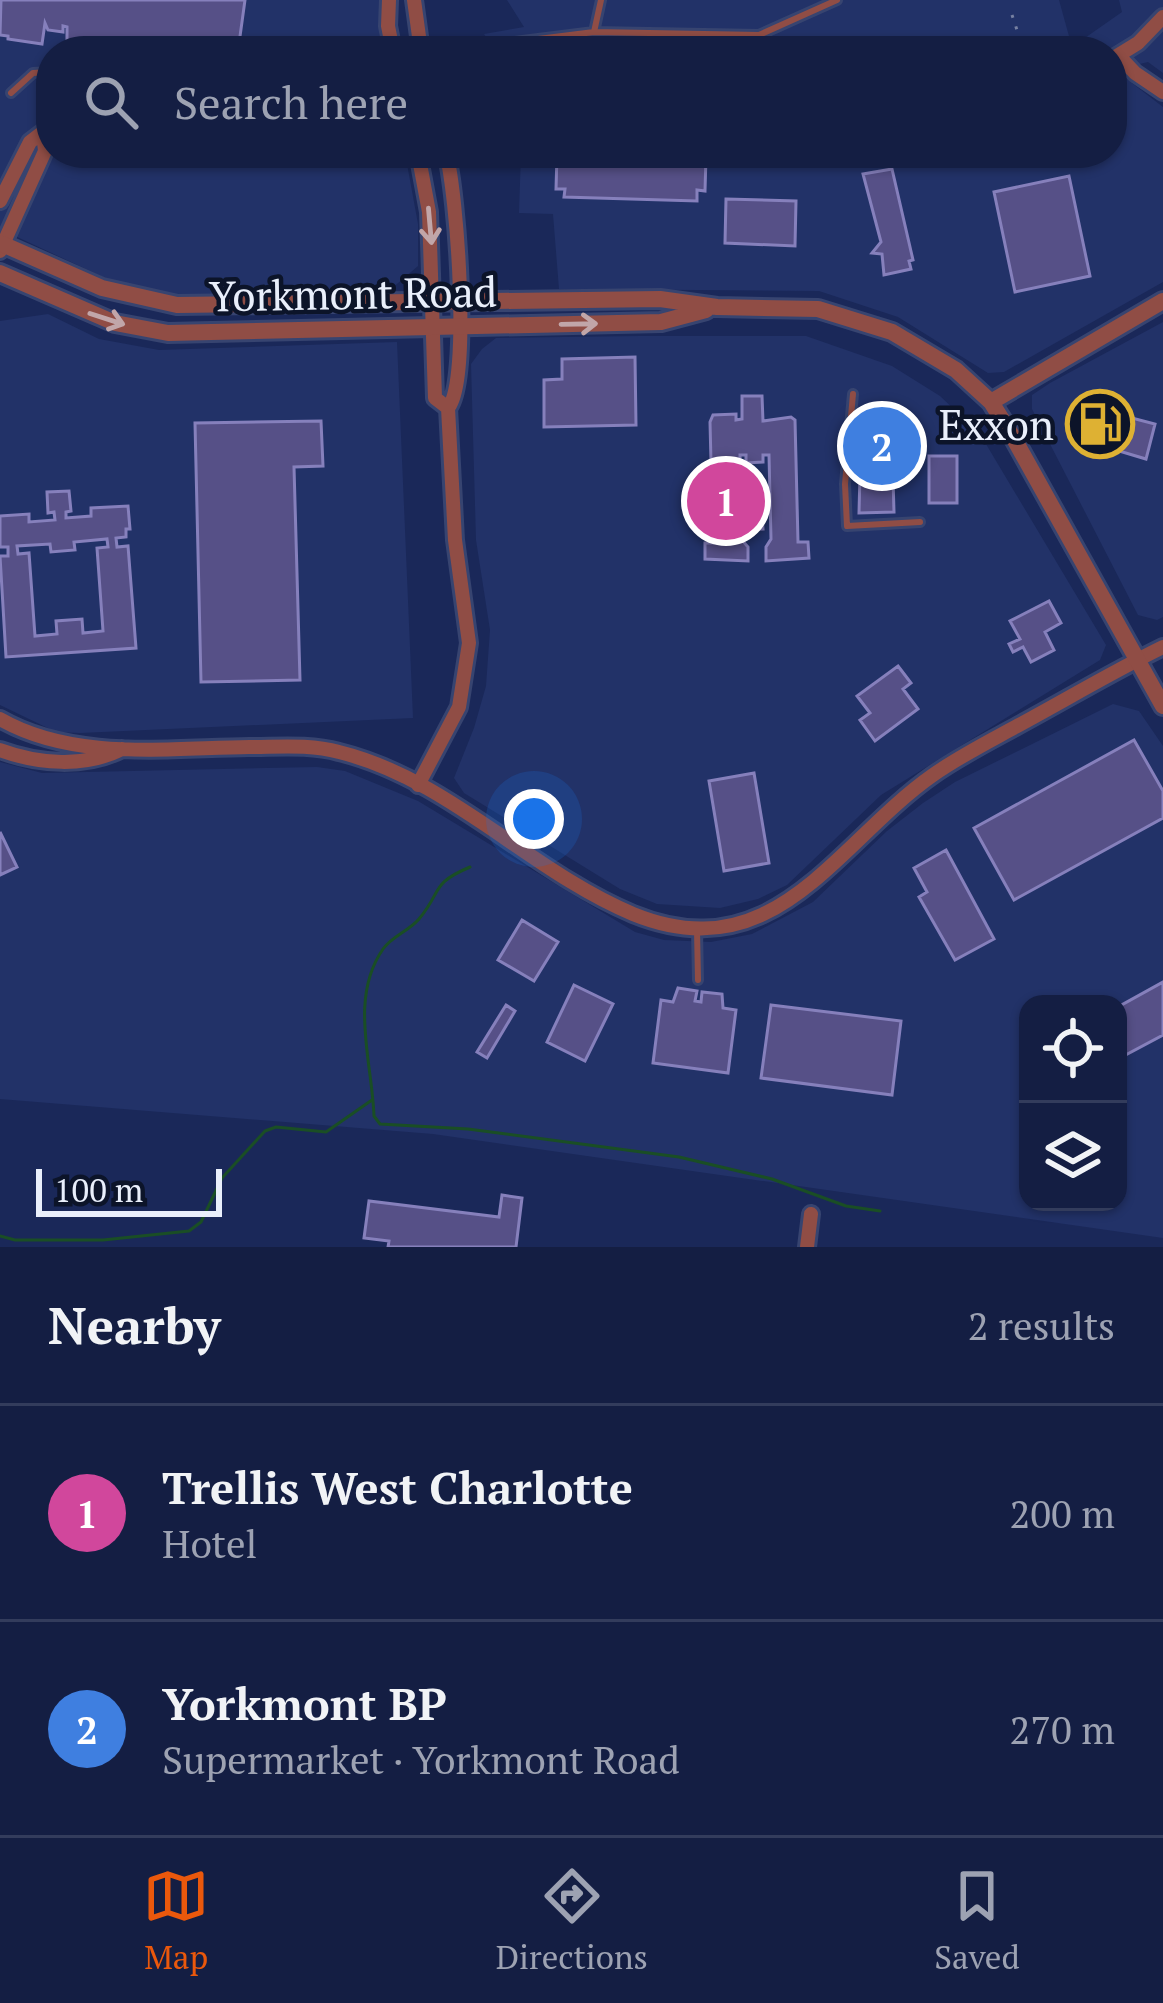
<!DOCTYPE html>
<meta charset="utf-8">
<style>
:root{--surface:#141e43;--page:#212b4e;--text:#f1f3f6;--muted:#9da2b2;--line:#333c5c;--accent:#ea580c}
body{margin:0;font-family:"PT Serif",serif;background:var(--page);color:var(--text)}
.controls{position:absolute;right:36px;bottom:36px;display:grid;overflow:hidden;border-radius:24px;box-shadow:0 3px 9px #0004}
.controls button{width:108px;height:108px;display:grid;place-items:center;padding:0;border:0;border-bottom:3px solid var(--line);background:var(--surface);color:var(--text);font:60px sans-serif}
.scale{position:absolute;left:36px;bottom:30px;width:186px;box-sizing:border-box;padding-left:12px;border:6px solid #e9effb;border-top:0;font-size:33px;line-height:42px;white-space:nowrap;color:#e9effb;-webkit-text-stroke:9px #0c1429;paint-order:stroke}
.you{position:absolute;left:534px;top:819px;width:42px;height:42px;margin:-30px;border:9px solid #fff;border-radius:50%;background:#1a73e8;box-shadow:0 0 0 18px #1a73e833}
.badge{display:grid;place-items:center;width:78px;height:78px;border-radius:50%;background:var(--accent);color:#fff;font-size:39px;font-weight:700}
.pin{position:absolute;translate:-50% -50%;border:6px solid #fff;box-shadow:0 3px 12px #0006}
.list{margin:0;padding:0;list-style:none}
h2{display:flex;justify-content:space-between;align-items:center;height:156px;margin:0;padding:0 48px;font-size:51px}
h2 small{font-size:39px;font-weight:400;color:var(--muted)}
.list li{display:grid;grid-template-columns:78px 1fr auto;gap:36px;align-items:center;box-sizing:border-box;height:216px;padding:0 48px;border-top:3px solid var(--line)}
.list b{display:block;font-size:45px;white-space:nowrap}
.list p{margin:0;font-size:39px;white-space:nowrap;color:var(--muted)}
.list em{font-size:39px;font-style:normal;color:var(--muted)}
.icon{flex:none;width:66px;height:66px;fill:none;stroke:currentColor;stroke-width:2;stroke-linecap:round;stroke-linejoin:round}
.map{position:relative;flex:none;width:1163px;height:1247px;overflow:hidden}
.search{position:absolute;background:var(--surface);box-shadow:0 3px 9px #0004;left:36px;right:36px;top:36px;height:132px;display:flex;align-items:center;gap:30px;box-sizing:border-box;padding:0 42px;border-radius:48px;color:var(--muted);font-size:45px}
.sheet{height:588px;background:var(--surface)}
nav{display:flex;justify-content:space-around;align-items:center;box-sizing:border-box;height:168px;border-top:3px solid var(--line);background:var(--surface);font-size:33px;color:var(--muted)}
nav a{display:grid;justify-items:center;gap:6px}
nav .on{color:var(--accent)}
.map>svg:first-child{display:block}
.built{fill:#223268;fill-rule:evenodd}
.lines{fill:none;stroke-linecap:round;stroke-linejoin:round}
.stream{stroke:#1a4e25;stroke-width:3}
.building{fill:#565087;stroke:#8680bc;stroke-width:3;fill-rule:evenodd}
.service-casing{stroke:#374470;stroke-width:12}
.minor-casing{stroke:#374470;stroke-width:20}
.tertiary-casing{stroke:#374470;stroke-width:22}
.path{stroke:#7781a2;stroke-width:3;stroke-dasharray:3 9;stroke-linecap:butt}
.service{stroke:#904d45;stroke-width:6}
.minor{stroke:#904d45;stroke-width:14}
.tertiary{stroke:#904d45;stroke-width:16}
.oneway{stroke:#c1a6a9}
.labels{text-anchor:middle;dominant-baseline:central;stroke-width:9;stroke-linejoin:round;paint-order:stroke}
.street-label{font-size:42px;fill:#e9effb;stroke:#0c1429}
.poi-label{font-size:42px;fill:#e9effb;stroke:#0c1429;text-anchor:end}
</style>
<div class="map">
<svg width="1163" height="1247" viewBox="0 0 1163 1247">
<rect width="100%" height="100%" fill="#1a2859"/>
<path class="built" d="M0,0H380L382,51H51V153H405L418,224V266L391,289L176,295L116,283L0,229Z
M507,0H1059L1072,47L1122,12L1119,0H1163V73L1148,62L1115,70L1163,107V282L1004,372L988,373L898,317L819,291L559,289L553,214L519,213L521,153H1112V51H495L484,34L524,27Z
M48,314L99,339L159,350L397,342L413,718L80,733L56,732L0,705V321Z
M1163,322V617L1157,620L1138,615L1032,409V395L1050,383Z
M640,336H806L892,366L940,396L980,434L1106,645L1100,660L881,795L787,885L758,899L720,908L657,904L620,889L464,793L454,778L474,728L486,686L490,630L476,540L471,364L482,349L496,338Z
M1113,704L1139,711L1163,746V1238L433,1134L0,1099V762L42,773L317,767L345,771L418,801L635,932L664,940L711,942L752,934L813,902L887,831L923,803L955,782ZM1028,1004H1118V1202H1028Z"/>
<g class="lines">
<path class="stream" d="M470,867C430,884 443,890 419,919C409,931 392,936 383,949C349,998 372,1061 374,1116L380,1124L468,1129L679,1157L772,1179L846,1206L880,1211
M0,1236L15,1240H103L189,1231L201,1222L222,1178L265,1131L276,1127L326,1132L372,1100"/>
</g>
<path class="building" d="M1,0H245L238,51L76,50L67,47V27L63,26V32L48,30L45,23L42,44L8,39V36L0,35Z
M564,153H697L706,156L705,191L697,190V201L564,197L565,189H556L557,155Z
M892,169L913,260L909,261L911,269L884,275L882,254L872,253L881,242L863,174Z
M1069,176L1090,276L1015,292L994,192Z
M726,199L796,201L795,246L725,243Z
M635,357L636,425L544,427V380L562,379V359Z
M742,396H762L763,421L791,417L795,420L798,542H808L809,558L766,561V547L771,539L769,455H763V462L746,463V455H740L741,539L748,547V561L705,559V543H713L710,422L713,415L736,414V420L742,419Z
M1081,404L1128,417L1121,445L1073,431Z
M1128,417L1155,424L1146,459L1119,451Z
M321,421L323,466L294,467L300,680L201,682L195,423Z
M890,426L900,435L892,444L894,512L859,513L861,435L883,434Z
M929,456H957V503H929Z
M69,491L71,511L66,512V518L91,516V508L128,506L130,529H126V537L116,538L117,547L128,546L136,648L6,657L0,556H8V547H0V516L29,514V522L55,520L54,512L48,513L47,492ZM107,539L108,547L97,548L103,631L83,633L82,619L56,621L57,634L35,636L29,553L18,554L17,546L50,544L51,552L75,550L74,542Z
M748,513H762L763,529L748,530Z
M1049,601L1061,623L1045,632L1054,650L1031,662L1023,647L1013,652L1009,644L1020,639L1010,621Z
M898,666L911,683L903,689L918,709L875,741L860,720L870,713L857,696Z
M1134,740L1163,791V818L1014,900L974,828Z
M754,773L769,863L724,871L709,781Z
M0,832L17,867L0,875Z
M946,850L994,939L955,960L919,897L927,892L914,868Z
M522,920L558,942L534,981L498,960Z
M1163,982V1035L1118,1059V1007Z
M574,985L613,1004L585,1061L547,1042Z
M678,988L697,991L695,1001L701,1002L702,992L722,994L723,1008L736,1010L728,1073L653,1063L661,1000L673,1002Z
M506,1005L515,1011L487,1058L477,1052Z
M771,1005L901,1021L892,1095L761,1078Z
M502,1195L522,1198L516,1247H388L389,1241L364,1238L369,1201L499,1217Z"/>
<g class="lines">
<g class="service-casing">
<path id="service" d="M594,32L759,35L837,0
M443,51L594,32L601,0
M11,93L33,73L51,72
M853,394L845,484L847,526L920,522
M697,930L698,980"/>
</g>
<g class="minor-casing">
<path id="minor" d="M389,0L388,26L393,51
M414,0L421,51
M1119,56L1135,73L1163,92
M1112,59L1138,43L1163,17
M418,153L429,212L435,398L448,408C471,382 457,192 446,153
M0,201L30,142L43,132
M0,251L45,151L43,132
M0,719C73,761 167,748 249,747C279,747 310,744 339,752C449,779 530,871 633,914C775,972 836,843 933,775C960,756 990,741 1019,725C1067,699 1114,671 1163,647
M0,750C38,764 85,768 122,749
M418,785L459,707L469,643L455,540L448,408
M807,1247L811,1214"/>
</g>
<g class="tertiary-casing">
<path id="tertiary" d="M0,243L102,288L177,305L660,299L717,307L818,309L892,332L956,370L991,402L1013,437L1163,706
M0,273L115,323L168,333L661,322L706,310
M991,402L1163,301"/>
</g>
<path class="path" d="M1012,15L1024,51"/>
<use href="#service" class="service"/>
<use href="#minor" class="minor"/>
<use href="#tertiary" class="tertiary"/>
</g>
<defs><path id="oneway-shaft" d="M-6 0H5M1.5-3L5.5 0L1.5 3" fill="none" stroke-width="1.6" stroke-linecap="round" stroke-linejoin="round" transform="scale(3)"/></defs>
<g class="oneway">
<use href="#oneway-shaft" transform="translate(430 226) rotate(85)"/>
<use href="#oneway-shaft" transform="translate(107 319) rotate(18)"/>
<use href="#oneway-shaft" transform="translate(579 324) rotate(-1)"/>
</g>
<defs>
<g id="fuel-ring" transform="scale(3.45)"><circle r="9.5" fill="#0c1429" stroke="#deb133" stroke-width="1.5"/><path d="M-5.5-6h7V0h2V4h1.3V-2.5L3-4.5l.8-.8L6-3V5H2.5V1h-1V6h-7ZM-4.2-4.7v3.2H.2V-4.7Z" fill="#deb133"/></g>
</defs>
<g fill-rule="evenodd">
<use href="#fuel-ring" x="1100" y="424"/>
</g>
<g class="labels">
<g class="street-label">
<text transform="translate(353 293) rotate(-1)">Yorkmont Road</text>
</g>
<g class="poi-label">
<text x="1054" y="424">Exxon</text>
</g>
</g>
</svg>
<div class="controls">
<button><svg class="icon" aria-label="locate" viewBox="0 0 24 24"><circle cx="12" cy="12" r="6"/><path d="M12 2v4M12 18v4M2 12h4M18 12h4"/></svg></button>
<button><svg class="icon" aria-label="layers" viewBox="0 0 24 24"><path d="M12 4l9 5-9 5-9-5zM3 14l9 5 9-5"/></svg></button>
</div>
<div class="scale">100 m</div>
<div class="you"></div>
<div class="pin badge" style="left:726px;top:501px;background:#d1479c">1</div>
<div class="pin badge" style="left:882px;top:446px;background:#3f7fe0">2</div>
<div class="search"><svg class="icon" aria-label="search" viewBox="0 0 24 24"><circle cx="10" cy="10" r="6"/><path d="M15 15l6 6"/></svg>Search here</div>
</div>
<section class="sheet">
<h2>Nearby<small>2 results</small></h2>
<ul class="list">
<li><span class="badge" style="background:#d1479c">1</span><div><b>Trellis West Charlotte</b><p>Hotel</p></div><em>200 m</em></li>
<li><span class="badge" style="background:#3f7fe0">2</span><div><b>Yorkmont BP</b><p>Supermarket · Yorkmont Road</p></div><em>270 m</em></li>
</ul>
</section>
<nav>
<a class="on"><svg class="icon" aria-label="map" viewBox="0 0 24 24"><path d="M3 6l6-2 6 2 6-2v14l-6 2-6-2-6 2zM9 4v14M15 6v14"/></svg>Map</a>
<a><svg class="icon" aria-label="directions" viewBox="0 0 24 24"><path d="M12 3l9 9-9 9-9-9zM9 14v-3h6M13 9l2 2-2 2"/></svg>Directions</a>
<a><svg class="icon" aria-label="saved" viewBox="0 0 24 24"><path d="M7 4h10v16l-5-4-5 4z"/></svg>Saved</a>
</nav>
